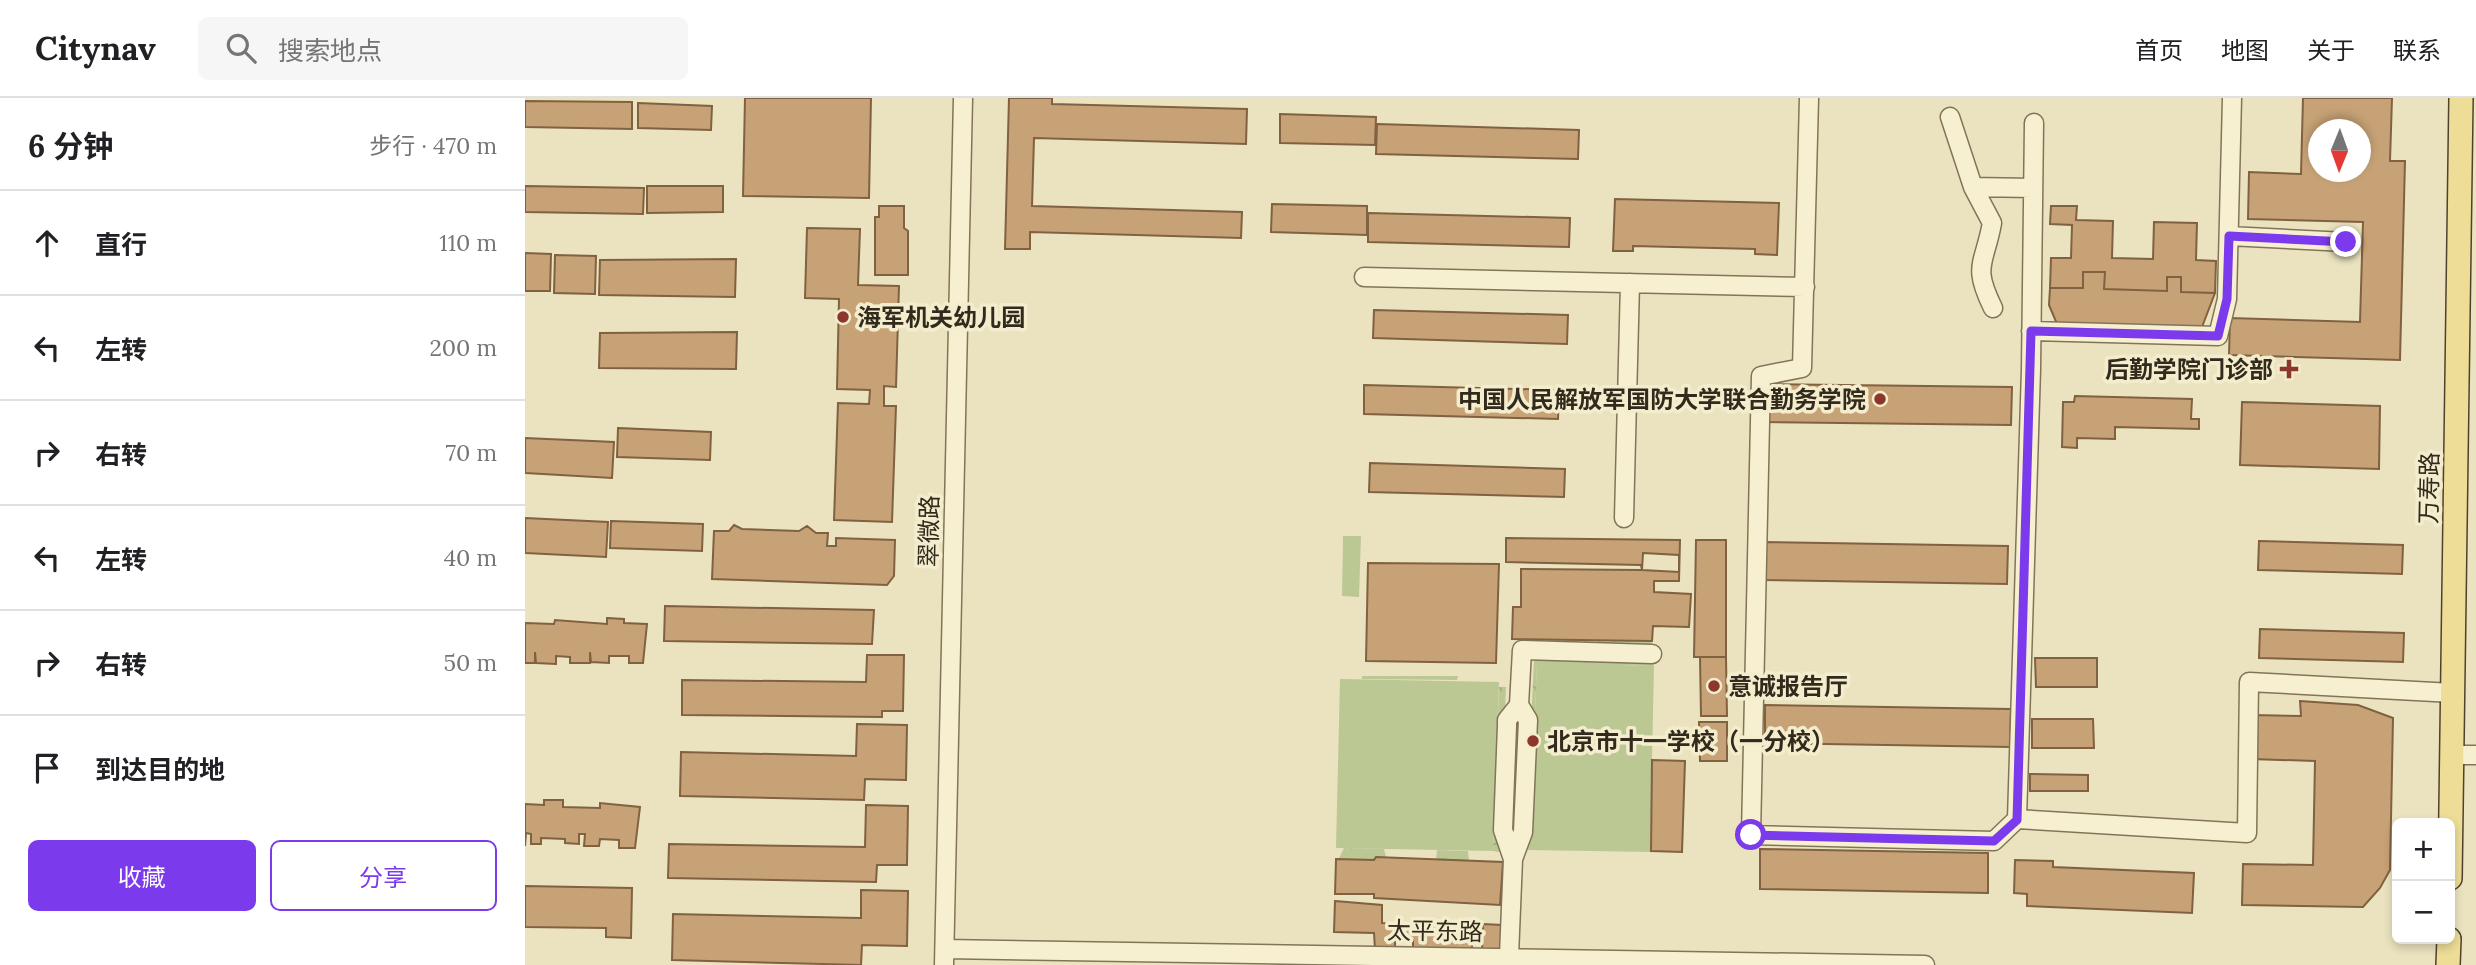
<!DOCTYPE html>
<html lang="zh">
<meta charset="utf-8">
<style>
:root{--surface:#fff;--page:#f6f6f6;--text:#202124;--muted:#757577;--line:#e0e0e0;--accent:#7c3aed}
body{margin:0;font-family:Lora,"Noto Sans SC",serif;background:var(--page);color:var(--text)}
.controls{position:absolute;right:21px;bottom:21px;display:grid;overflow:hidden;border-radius:10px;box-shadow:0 4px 10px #0003}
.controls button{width:63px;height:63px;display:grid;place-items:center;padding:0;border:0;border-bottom:2px solid var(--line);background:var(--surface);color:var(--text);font:35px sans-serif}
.compass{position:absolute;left:1783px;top:21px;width:63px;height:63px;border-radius:50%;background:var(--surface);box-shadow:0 4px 10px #0003;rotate:181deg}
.stop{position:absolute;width:21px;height:21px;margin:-16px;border:5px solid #7c3aed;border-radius:50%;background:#fff}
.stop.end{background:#7c3aed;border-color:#fff;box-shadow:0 2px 7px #0008}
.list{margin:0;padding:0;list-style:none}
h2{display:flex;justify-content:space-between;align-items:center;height:91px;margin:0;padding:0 28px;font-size:30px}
h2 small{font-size:23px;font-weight:400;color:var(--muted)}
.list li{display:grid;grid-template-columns:46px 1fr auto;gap:21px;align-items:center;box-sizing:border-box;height:105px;padding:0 28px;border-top:2px solid var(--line)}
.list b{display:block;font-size:26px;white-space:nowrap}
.list em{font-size:23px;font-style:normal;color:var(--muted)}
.actions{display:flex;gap:14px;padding:21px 28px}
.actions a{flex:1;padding:16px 0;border:2px solid var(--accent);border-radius:10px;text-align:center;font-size:24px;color:var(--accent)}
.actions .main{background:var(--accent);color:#fff}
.icon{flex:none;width:38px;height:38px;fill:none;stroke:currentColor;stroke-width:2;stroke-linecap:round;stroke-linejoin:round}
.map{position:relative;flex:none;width:1951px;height:867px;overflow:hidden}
header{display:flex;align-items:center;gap:42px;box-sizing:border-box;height:98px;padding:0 35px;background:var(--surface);border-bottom:2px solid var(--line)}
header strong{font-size:33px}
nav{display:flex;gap:38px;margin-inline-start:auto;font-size:24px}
.search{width:490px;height:63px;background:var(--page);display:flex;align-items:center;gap:18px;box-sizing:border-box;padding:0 24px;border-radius:10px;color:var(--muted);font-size:26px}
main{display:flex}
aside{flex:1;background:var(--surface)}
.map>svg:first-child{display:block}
.forest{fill:url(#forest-crowns)}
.park{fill:#bbc894}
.garden{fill:url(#garden-dots)}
.building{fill:#c7a276;stroke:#806140;stroke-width:2;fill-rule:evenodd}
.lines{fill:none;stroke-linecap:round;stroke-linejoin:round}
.minor-casing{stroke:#827458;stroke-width:21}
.major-casing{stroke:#50412d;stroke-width:26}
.minor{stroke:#f6f0d1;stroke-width:18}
.major{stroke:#eddd97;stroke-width:23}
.route{stroke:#7c3aed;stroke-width:9}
.poi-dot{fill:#8d372c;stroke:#f3edce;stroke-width:2.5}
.labels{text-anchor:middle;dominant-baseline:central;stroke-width:7;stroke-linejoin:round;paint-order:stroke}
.poi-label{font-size:24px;font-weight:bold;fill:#322a1c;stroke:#f3edce;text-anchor:start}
.street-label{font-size:24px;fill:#322a1c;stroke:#f3edce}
</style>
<header>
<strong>Citynav</strong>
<div class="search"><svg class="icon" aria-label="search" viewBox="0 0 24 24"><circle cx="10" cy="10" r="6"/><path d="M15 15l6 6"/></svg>搜索地点</div>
<nav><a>首页</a><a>地图</a><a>关于</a><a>联系</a></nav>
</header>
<main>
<aside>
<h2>6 分钟<small>步行 · 470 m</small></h2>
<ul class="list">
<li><svg class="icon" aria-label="ahead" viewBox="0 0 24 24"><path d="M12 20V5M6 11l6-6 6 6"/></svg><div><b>直行</b></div><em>110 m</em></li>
<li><svg class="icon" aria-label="left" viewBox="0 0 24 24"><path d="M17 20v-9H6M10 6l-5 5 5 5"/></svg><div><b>左转</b></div><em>200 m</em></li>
<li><svg class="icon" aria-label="right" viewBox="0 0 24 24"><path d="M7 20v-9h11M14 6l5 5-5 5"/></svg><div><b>右转</b></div><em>70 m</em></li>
<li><svg class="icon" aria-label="left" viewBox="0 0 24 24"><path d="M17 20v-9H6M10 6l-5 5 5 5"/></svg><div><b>左转</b></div><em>40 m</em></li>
<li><svg class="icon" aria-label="right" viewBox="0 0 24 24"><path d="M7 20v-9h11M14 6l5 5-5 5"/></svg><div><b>右转</b></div><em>50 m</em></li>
<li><svg class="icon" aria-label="arrive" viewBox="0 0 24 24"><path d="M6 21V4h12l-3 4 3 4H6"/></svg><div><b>到达目的地</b></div></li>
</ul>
<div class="actions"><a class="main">收藏</a><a>分享</a></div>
</aside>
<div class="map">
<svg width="1951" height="867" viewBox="0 0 1951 867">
<defs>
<pattern id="forest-crowns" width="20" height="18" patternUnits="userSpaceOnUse" patternTransform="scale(1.75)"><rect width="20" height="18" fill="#bbc894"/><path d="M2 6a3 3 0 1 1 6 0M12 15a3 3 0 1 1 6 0" fill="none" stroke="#a1ac7f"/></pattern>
<pattern id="garden-dots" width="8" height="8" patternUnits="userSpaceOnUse" patternTransform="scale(1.75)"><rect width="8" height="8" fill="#bbc894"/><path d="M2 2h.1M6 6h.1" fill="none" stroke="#a1ac7f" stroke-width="1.8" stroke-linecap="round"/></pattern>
</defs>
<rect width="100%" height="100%" fill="#ebe3bf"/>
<path class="forest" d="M1009,562L1128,565L1129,568L1012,566L1004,752L1000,751Z
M837,578H933L932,582L837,581Z
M974,589H981L974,754L968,753Z
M993,623L999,628L995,723L983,722L987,627Z
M819,750L859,751L861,759H851L849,762H813Z
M912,752L943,753L944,763L911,761Z"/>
<path class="park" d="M818,438H836L834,499L817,498Z
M1012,565L1129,568L1125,754L1004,752Z
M815,581L974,584L968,753L811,750Z"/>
<path class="garden" d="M1024,542L1127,543L1126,547L1024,545Z"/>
<path class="building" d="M220,0H346L344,100L218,98Z
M484,0H527V6L722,11L721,46L509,40L507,108L717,114L716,140L505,134V151H480Z
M1778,0H1867L1865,63H1880L1875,262L1704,257L1705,220L1835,224L1838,124L1723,121L1724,74L1776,76ZM1794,32H1836V74H1794Z
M0,3L107,4V31L0,29Z
M113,5L187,8L186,32L113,30Z
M755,16L851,19L850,47L755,45Z
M852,26L1054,32L1053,61L851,56Z
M0,88L119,90L118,116L0,114Z
M122,88H198V114L122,115Z
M1090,101L1254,105L1252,157L1230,156V151L1108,148V153H1088Z
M747,106L842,108V137L746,134Z
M354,108H379V130L383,133V177H350V119H354Z
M1526,108H1552L1551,122L1588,123L1587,160L1628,161L1629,124L1672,125L1671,162L1691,163L1690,195L1656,194V179H1642V193L1579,191L1580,174H1558V190H1525L1526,160H1546L1547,127L1525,126Z
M843,115L1045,120L1044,149L843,144Z
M282,130L335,131L333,187L374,188L371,289L359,288V308H371L367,424L309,422L313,305L344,306L345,292L312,291L314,201L280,200Z
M0,155L26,156L25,193H0Z
M30,157L71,158L70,196L29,195Z
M211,161L210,199L74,197L75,162Z
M1558,174H1580L1579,191L1642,193V179H1656V194L1690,195L1677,229L1532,226L1524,207L1525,190H1558Z
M849,212L1043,217L1042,246L848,240Z
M212,234L211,271L74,270L75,235Z
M1241,286L1487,289L1486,327L1241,324Z
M839,287L1034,292L1033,321L839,316Z
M1550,298L1667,301L1666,321H1674V331L1590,329V341L1552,340V350L1537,349L1538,304H1549Z
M1717,304L1855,308L1854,371L1715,367Z
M93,330L186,334L185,362L92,359Z
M0,340L89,344L87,380L0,375Z
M845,365L1040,371L1039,399L844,394Z
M0,420L83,424L81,459L0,455Z
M86,423L178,426L177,453L85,450Z
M209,427L217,431L274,433L282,428L291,435H303L302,448H311V440L370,442L369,478L362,487L187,481L189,433H204Z
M981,440L1155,442L1154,483H1129V494L1166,496L1164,529L1128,528L1127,543L987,541L988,509H996V471L1117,472L1116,467L981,464Z
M1171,442H1201V559H1169Z
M1734,443L1878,447L1877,476L1733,472Z
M1237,444L1483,448L1482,486L1237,482Z
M1118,455L1154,457V474L1117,472Z
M843,465L974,466L971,565L841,563Z
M140,508L349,512L347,546L139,543Z
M82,520L99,521V525L122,526L118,565H104V558H84V565L66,564L65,554V565H45V559L31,558V566L11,565L10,554V565H0V525L29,526L30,522L82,526Z
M1735,531L1879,535L1878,564L1734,560Z
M342,557H379L378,613H357V619L157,617V582L341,584Z
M1175,559H1201L1202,618H1176Z
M1510,560H1572V589H1511Z
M1775,603L1833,607L1868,620L1865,772L1855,790L1838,809L1717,807L1718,766L1788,767L1790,663L1726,661L1727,617L1776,618Z
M1240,607L1486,611L1485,649L1240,645Z
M1507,621H1568L1569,650H1507Z
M1174,624H1202V663H1175Z
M332,626L382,627L381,682L340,681L339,702L155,698L156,654L331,658Z
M1127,662L1160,663L1157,754L1126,753Z
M1505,676L1563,677V693H1505Z
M19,702H38V709L75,710V705L115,709L110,750H94V742L75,741L74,748H59L60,736H54V746L40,745V741L16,740V746H6V736L1,735L0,748V706L19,707Z
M341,707L383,708L382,767H352L351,784L143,780L144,746L340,749Z
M1235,751L1463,755V795L1235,791Z
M851,759L978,764L975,807L849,800V796H810L811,761L849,762Z
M1490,762L1528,763V769L1669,775L1667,815L1502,808V796L1489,795Z
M0,788L107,790L106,840L81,839V830L0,829Z
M336,792L383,793L382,848L337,847L336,867L147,862L148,816L336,820Z
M810,803L857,807V825L947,827V852L888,851V842L870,841V851H850L849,835L809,834Z
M958,826L977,827L976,852H957Z"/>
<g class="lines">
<g class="minor-casing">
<path id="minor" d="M1284,0L1277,270L1236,278L1226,737L1469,743L1492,721L1506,271L1509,25
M1425,19L1448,89L1467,125C1459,168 1447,167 1468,210
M1448,89L1508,90
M1704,138L1821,144
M839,179L1280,189
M1506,233L1693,238L1702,201L1707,0
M1099,420L1105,185
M1927,657H1951
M1492,721L1722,735L1724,584L1928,595
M988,761L998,734L1003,622L994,607
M420,851L1400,867
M984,858L988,761L978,732L982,628V622L994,607L997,552L1127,556
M419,867L438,0"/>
</g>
<g class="major-casing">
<path id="major" d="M1925,780L1936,0
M1923,867L1924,841"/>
</g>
<use href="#minor" class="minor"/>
<use href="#major" class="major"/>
</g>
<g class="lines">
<path class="route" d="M1226,737L1469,743L1492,722L1506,233L1693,238L1702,201L1704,138L1821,144"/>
</g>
<g class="poi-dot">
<circle cx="318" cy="219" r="7"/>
<path d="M1760.5 260.5h7v7h7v7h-7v7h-7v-7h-7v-7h7z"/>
<circle cx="1355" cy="301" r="7"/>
<circle cx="1189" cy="588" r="7"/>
<circle cx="1008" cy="643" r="7"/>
</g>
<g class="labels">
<g class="poi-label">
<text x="332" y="219">海军机关幼儿园</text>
<text x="1748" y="271" text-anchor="end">后勤学院门诊部</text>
<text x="1341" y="301" text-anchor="end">中国人民解放军国防大学联合勤务学院</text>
<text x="1203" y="588">意诚报告厅</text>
<text x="1022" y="643">北京市十一学校（一分校）</text>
</g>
<g class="street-label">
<text transform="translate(1904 390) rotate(-89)">万寿路</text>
<text transform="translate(404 433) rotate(-89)">翠微路</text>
<text transform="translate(910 833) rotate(1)">太平东路</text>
</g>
</g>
</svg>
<div class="controls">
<button>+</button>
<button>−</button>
</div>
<svg class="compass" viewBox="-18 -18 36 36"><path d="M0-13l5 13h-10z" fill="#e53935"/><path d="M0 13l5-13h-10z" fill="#757577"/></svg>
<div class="stop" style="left:1226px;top:737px"></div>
<div class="stop end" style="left:1821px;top:144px"></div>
</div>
</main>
